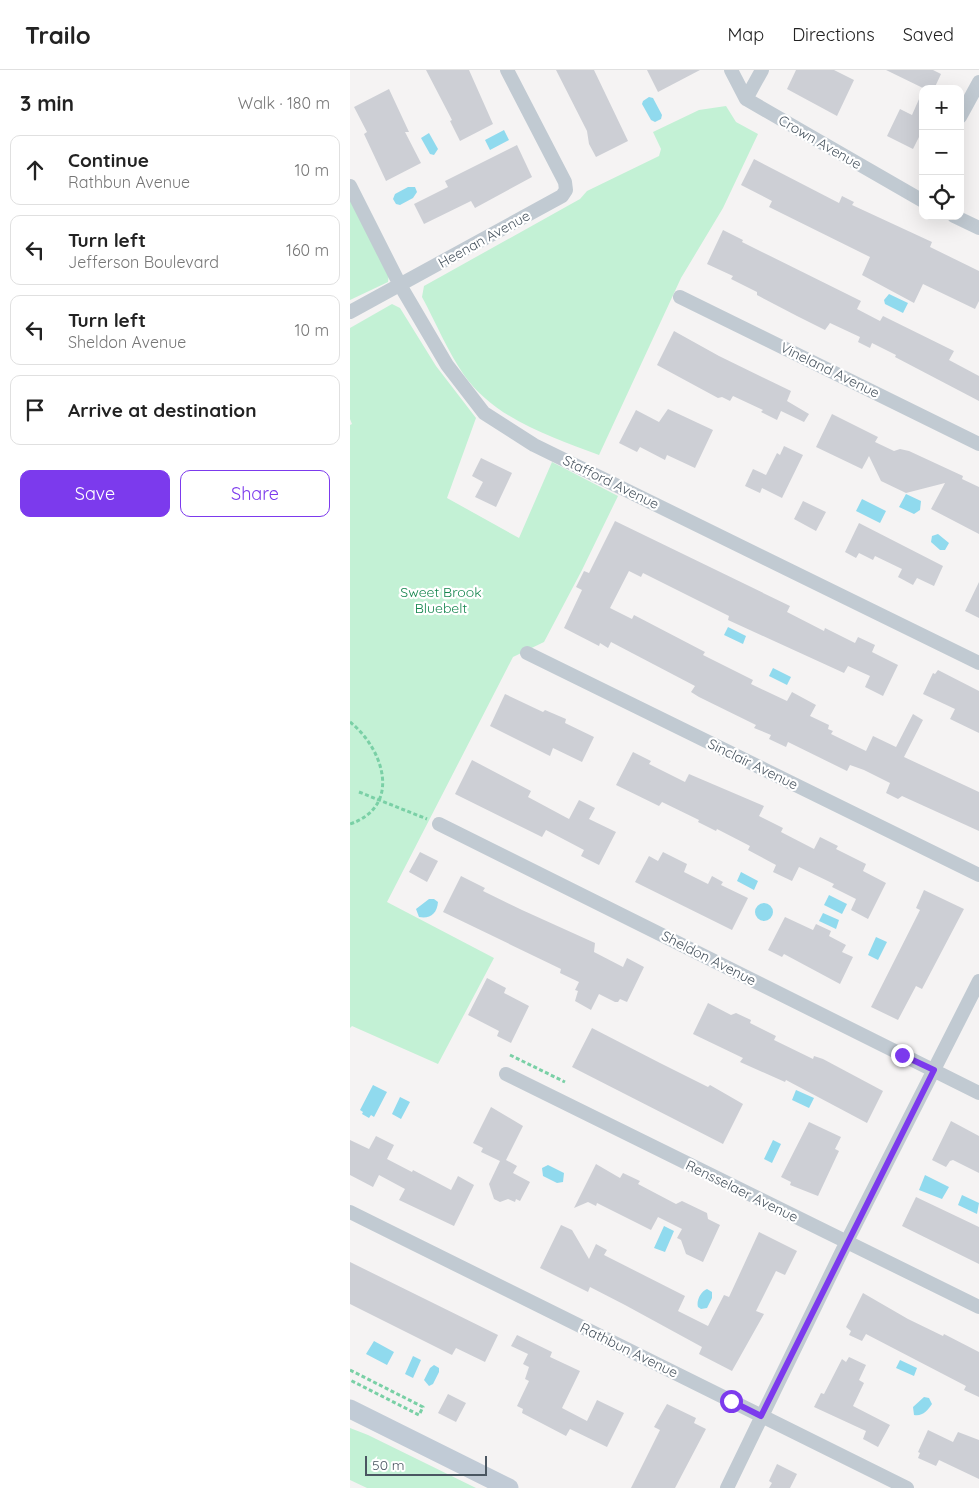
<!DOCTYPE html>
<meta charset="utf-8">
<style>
:root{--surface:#fff;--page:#f6f6f6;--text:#222;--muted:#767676;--line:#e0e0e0;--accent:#7c3aed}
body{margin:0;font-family:Quicksand,sans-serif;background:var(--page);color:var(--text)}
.controls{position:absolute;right:15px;top:15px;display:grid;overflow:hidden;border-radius:10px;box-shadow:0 5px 20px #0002}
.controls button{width:45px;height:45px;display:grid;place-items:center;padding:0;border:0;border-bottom:1px solid var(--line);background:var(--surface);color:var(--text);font:25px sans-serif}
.scale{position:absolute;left:15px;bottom:12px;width:122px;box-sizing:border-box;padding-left:5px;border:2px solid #4a5661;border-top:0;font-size:14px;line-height:18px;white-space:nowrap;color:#4a5661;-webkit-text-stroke:4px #fff;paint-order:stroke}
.stop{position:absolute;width:15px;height:15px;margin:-11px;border:4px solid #7c3aed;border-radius:50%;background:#fff}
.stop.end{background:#7c3aed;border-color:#fff;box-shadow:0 1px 5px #0008}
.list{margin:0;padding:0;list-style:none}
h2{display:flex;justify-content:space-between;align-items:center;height:65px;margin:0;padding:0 20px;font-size:21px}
h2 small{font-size:16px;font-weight:400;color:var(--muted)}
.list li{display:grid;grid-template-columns:32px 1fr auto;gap:15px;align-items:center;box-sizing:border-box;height:70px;margin:0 10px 10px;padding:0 10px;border:1px solid var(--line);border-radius:10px}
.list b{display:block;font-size:19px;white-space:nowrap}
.list p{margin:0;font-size:16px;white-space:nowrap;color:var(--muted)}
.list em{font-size:16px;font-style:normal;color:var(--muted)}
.actions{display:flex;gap:10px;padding:15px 20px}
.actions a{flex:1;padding:11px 0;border:1px solid var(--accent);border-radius:10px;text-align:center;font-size:18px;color:var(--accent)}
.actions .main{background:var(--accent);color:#fff}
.icon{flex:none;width:28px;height:28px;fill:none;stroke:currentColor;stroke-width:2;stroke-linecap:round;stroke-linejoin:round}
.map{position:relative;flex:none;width:629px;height:1418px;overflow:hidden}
header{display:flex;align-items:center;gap:30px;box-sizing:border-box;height:70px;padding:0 25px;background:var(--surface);border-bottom:1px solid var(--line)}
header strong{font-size:24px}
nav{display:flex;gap:28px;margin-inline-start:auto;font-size:18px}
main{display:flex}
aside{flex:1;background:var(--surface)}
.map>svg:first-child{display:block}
.green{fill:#c3f1d5}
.water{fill:#90daee}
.building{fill:#cdcfd5}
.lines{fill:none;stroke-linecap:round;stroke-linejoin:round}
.path{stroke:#7ad0a6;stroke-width:3;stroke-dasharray:4 2.5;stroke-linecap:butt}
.street{stroke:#c1cad2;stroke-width:14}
.secondary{stroke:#c1cbd6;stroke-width:19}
.route{stroke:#7c3aed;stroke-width:6}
.labels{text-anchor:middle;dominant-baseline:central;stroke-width:4.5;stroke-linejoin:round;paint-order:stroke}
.street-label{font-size:14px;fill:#4a5661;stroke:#fff}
.park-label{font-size:14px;fill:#17864f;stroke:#fff}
</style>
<header>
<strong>Trailo</strong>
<nav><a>Map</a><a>Directions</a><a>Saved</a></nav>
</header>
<main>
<aside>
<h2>3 min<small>Walk · 180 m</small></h2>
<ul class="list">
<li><svg class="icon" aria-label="ahead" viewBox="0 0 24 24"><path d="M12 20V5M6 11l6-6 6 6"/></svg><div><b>Continue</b><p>Rathbun Avenue</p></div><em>10 m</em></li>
<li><svg class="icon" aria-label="left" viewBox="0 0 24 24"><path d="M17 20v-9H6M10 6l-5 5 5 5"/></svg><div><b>Turn left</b><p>Jefferson Boulevard</p></div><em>160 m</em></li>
<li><svg class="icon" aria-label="left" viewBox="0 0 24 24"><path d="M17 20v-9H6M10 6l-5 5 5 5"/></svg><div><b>Turn left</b><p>Sheldon Avenue</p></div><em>10 m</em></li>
<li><svg class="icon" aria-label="arrive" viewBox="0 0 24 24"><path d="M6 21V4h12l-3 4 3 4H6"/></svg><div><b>Arrive at destination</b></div></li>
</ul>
<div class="actions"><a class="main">Save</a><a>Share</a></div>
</aside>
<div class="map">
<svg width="629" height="1418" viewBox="0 0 629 1418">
<rect width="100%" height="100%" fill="#f5f3f3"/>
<path class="green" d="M376,36L386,52L408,64L373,138L331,208L249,385C201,367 145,349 114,305C98,282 86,253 72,227L74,216L230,129L237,121L309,86L311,79L303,62L349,40Z
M0,127L39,203L38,212L0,230Z
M42,234L50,238L86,296L126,348L97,428L169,468L202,392L268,426L232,500L194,572L163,587L37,832L144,888L88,994L2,956L0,958V355L2,354L0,349V258Z
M0,1358L18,1365L126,1418H17L0,1410Z"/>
<path class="water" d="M299,27L303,28L312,45L311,49L305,52L301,50L292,34L293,31Z
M154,60L159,70L140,80L135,70Z
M79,63L88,79L84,85L80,84L71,68Z
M58,117H65L67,122L63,128L50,135L46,134L43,129L45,124Z
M539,224L558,233L553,243L535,234L534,230Z
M556,424L571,431L570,440L564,444L549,437Z
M512,429L536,441L530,453L506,441Z
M588,464L599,473L595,480H590L581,472L582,466Z
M378,557L396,566L393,574L374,565Z
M423,598L441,607L437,615L419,606Z
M391,802L408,811L404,820L387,811Z
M479,825L497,834L492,844L474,835Z
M79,829H84L88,832C87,844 80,849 69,847L66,839Z
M405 842a9 9 0 1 1 18 0a9 9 0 1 1-18 0Z
M473,843L489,850L486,859L469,851Z
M526,867L537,872L528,890L518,885Z
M23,1015L37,1022L24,1047L21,1045L19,1048L12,1044L13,1042L10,1040Z
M446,1020L464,1028L459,1038L442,1030Z
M50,1027L60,1032L51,1049L42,1044Z
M423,1070L431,1074L422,1093L414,1089Z
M198,1095L214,1103L213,1112L207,1113L193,1106L192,1098Z
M575,1105L599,1117L592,1129L569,1120Z
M612,1125L629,1133L627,1144L608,1135Z
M314,1156L324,1161L315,1182L304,1178Z
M357,1219L362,1222V1228L357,1238L351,1239L348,1237C346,1231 351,1221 357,1219Z
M24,1271L44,1282L37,1295L16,1284Z
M63,1286L71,1290L63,1308L55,1304Z
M550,1290L567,1298L564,1306L546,1298Z
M84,1295L89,1298V1302L83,1314L79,1316L74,1310L80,1298Z
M574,1327L579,1328L582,1334C578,1340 572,1347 564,1345L563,1337Z"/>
<path class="building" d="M76,0H119L143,54L110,71L100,51L102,50Z
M206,0H244L278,71L246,87L239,74L237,61Z
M297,0H350L308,22Z
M446,0H484L504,10L487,46L437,19Z
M536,0H583L591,4L584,19H575Z
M39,19L59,62H55L71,93L36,111L14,64L17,62L4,37Z
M573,20V59L563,79L537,66L550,39L562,45Z
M167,75L182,107L125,138L121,131L74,154L64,134L98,117L95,111Z
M404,89L489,133L492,126L504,132L502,135L582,172L580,177L629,201V231L625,239L573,214L564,233L512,205L520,187L419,137L422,131L391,115Z
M373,160L393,170L392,172L511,231L507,239L530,251L533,246L604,281L599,290L629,306V331L545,287L546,285L522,273L520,278L508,272L510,267L480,253L475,260L447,246L407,225V222L381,209L383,206L357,194Z
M324,261L369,286L441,321L437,331L459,344L454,352L431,341L427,350L411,342L413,340L383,326L380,331L372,327L368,328L307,295Z
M318,339L363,360L345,398L317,385L315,390L290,377L287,382L269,373L286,340L309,352Z
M482,344L528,367L525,372L544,381L550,379L559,381L613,406L612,409L629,417V464L581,439L595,413L556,423L531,411L519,386L512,399L466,377Z
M434,376L453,385L432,428L412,418L410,423L395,416L403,399L416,405L427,383L430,385Z
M131,388L162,403L146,437L125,427L133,412L122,406Z
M453,431L476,442L466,461L444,449Z
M265,451L440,536L437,542L474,561L475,558L505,573L508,567L525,575L522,582L548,595L533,626L515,617L520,606L498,596L494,603L378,550L379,546L293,503L291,507L279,501L260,538L282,549L284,545L355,582L353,585L403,610L401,614L437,631L442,622L466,635L460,646L479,655L478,659L483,661L481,664L516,681L523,666L546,677L563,644L573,650L554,687L629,722V761L552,726L548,729L536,723L540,713L514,700L500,695L497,701L438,672L436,677L419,669L421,665L404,658L406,655L349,627L341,622L345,616L261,572L258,578L250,573L249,576L214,558L232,520L226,517L234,501L239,503Z
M509,453L593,496L584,516L567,508L563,515L548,507L552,499L525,486L523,490L509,483L506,488L495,482Z
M629,512V548L615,541Z
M588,600L629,621V663L600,649L605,639L573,624L583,603L585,604Z
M155,624L193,642L195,640L216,649L215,653L244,667L232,692L203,678L200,686L140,656Z
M283,682L301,691L299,694L335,712L339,704L414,736L409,746L433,758L431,762L464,779L470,767L488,776L486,779L516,794L513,801L536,813L518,849L501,840L506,829L482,817L484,814L449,797L442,811L423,802L426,795L398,780L400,776L367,759L366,761L348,752L349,750L312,732L309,736L266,715Z
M122,690L181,721L178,727L219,749L229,730L245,738L239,749L266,762L249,795L231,786L234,780L196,760L192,767L105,724Z
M70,782L88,791L77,812L59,802Z
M313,782L337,794L334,802L358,814L362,806L373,812L371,815L398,828L382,860L285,812L299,786L308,791Z
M111,806L135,818L133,821L172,840L245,873L244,882L273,897L277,888L294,897L277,932L270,929L268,932H265L249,924L241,940L225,931L228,921L225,920L229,912L210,903L211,899L93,842Z
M574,820L614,839L572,919L566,916L548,950L521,937L570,840L566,838Z
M435,847L463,860L466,854L481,861L479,866L496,875L492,882L503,887L490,914L434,884L432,887L418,880Z
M137,908L156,918L154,923L179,936L161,973L147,966L149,961L118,945Z
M358,933L381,945L386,943L401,950L400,953L426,966L424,970L463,989L464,986L473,989L533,1021L517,1053L436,1010L435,1012L390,992L393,988L343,964Z
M242,958L310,993L358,1017L360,1015L393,1034L373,1074L222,997Z
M141,1037L173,1056L156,1090L167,1096L163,1103L180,1112L170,1131L166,1129L165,1132L158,1129L150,1132L144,1129L139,1114L150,1091L131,1082L133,1078L123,1073Z
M601,1051L629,1066V1103L603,1090L600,1091L596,1097L582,1090Z
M459,1052L491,1067L485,1079L489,1081L468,1126L440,1115L441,1112L431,1107Z
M26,1066L44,1075L37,1089L62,1102L63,1100L101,1120L108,1106L124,1115L104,1156L49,1130L55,1119L29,1105L23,1117L0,1105V1070L19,1079Z
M246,1094L270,1108L273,1103L290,1111L288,1114L326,1134L332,1131L357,1143L358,1149L370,1155L353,1192L336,1184L331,1170L327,1168L332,1159L308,1147L301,1160L247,1133L246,1136L238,1132L224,1138Z
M566,1127L629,1157V1194L552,1156Z
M211,1155L222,1160L239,1189L246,1174L257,1180L254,1185L335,1226L328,1241L358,1256L374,1225L379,1227L409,1162L447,1181L435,1205L426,1201L406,1241L414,1244L382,1301L349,1284L352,1277L275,1235L240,1217L238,1222L190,1198Z
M0,1192L148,1265L135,1292L106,1278L102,1285L0,1234Z
M513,1223L558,1249L593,1266L594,1264L629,1282V1327L614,1320L616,1316L516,1264L512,1271L499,1265L501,1261L496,1257Z
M167,1265L202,1282L200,1287L230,1301L212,1338L237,1351L247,1330L274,1343L257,1377L220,1359L216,1366L172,1343L173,1339L167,1336L179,1311L175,1309L179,1297L173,1294L178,1284L161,1276Z
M499,1287L516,1295L509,1310L514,1313L503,1336L540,1355L528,1377L513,1369L516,1361L464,1337L471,1323L474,1324L492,1289L496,1292Z
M98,1324L116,1333L106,1352L88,1343Z
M317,1334L346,1348L344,1353L356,1359L325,1418H281L310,1360L304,1357Z
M578,1360L603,1372L608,1362L629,1370V1409L589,1390L586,1396L568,1388L570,1383L568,1382Z
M427,1394L447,1404L440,1418H419L422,1413L419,1411Z"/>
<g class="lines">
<path class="path" d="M0,652C33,678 53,736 0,754
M9,722L77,749
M160,985L215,1012
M0,1300L73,1337L69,1345L0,1310"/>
<path class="street" d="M381,0L396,29L573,131
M396,29L412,0
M610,47L629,12
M0,116L50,215L97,295L134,343L184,375L629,593
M604,146L629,158
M330,227L629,374
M0,242L212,126L216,120L215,112L157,0
M177,583L629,805
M89,754L629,1023
M156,1004L629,1237
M0,1142L557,1418
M377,1418L496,1173L629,911"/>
<path class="secondary" d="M0,1339L159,1418"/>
</g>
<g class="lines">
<path class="route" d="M381,1331L411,1346L584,1000L552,985"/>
</g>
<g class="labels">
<g class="street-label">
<text transform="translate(470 72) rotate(30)">Crown Avenue</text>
<text transform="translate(134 169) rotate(-29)">Heenan Avenue</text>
<text transform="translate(480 300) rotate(26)">Vineland Avenue</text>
<text transform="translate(261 412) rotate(26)">Stafford Avenue</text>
<text transform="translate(403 694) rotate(26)">Sinclair Avenue</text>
<text transform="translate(359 888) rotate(27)">Sheldon Avenue</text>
<text transform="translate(392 1121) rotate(26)">Rensselaer Avenue</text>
<text transform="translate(279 1280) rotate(26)">Rathbun Avenue</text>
</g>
<g class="park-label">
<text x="91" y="522">Sweet Brook<tspan x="91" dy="16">Bluebelt</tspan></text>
</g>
</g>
</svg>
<div class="controls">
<button>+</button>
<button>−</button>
<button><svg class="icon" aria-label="locate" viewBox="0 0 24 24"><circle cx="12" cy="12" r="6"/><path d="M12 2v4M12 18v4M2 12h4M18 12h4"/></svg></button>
</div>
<div class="scale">50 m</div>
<div class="stop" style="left:381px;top:1331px"></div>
<div class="stop end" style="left:552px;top:985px"></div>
</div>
</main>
